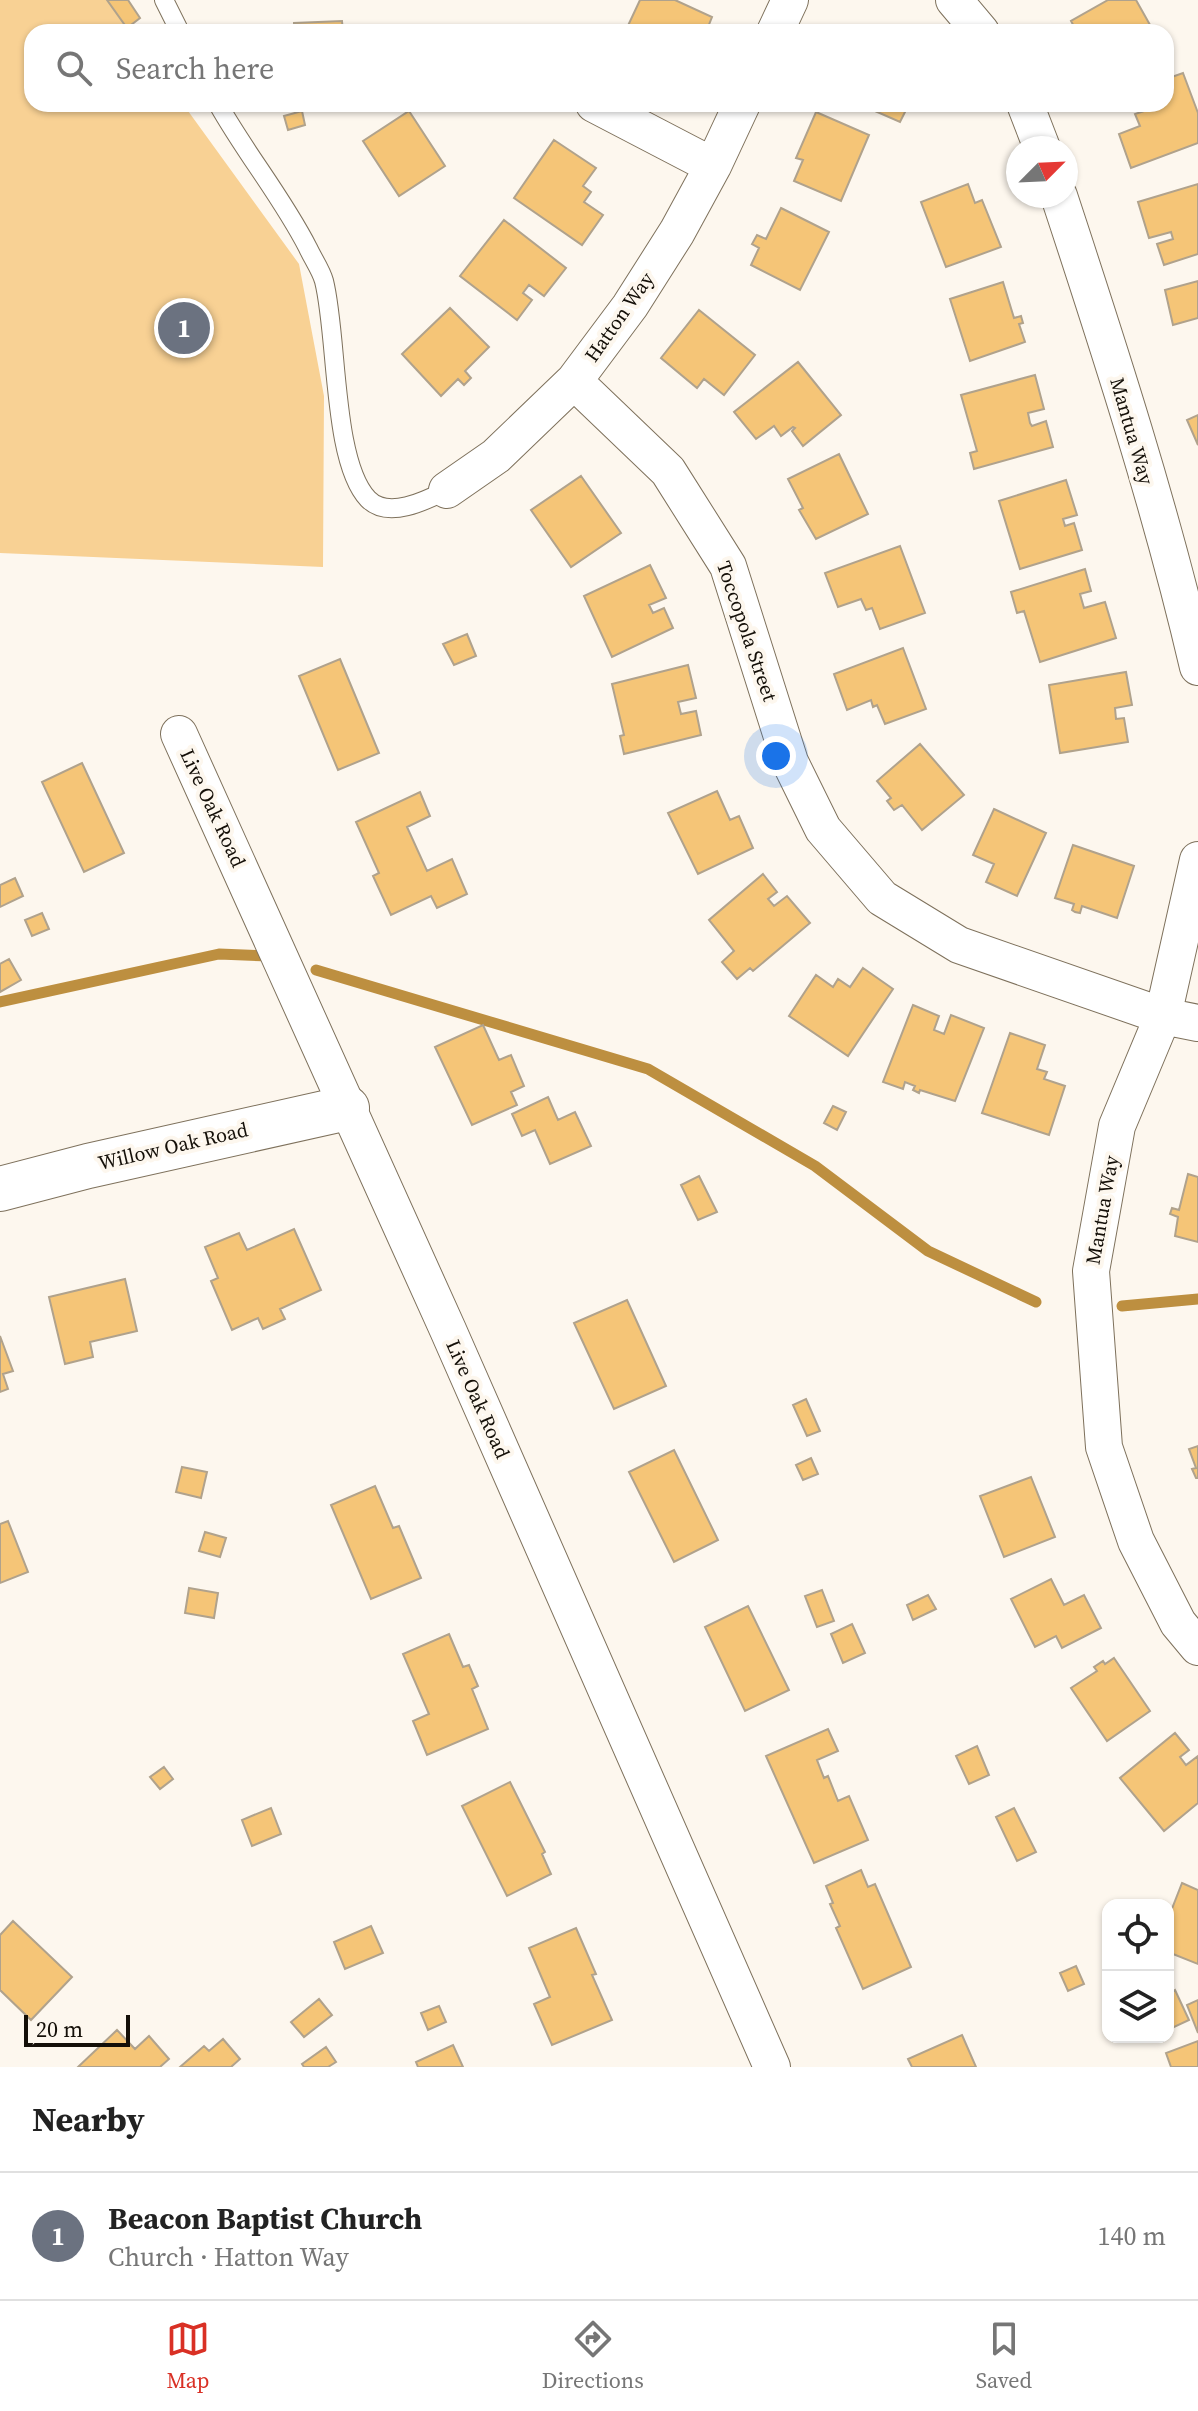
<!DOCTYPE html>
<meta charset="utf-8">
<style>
:root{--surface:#fff;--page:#f6f6f6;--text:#222;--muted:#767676;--line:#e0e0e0;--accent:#d93025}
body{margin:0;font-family:"Source Serif 4",serif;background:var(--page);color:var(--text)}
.controls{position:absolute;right:24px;bottom:24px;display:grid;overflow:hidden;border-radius:16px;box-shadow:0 2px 6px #0004}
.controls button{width:72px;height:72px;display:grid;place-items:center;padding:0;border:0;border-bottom:2px solid var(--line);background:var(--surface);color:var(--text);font:40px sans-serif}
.compass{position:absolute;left:1006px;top:136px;width:72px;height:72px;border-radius:50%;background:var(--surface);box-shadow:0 2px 6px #0004;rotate:66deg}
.scale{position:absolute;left:24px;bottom:20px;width:106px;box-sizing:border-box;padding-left:8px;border:4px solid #140f08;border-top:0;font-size:22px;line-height:28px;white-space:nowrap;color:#140f08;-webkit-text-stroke:6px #fdf7ee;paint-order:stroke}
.you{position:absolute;left:776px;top:756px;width:28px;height:28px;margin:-20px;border:6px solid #fff;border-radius:50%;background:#1a73e8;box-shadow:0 0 0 12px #1a73e833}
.badge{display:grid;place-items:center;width:52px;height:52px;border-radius:50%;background:var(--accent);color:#fff;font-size:26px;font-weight:700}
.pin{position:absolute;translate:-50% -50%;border:4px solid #fff;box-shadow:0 2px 8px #0006}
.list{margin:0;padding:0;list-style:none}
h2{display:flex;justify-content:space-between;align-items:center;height:104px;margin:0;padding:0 32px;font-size:34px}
h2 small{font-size:26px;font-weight:400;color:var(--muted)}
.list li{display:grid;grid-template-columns:52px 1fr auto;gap:24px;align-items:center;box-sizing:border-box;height:128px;padding:0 32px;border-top:2px solid var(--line)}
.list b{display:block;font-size:30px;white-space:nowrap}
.list p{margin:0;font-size:26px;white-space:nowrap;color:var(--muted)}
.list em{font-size:26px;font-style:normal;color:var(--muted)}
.icon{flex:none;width:44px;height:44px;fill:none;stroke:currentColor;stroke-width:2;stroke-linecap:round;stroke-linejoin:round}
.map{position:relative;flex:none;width:1198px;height:2067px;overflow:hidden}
.search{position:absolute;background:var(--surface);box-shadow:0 2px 6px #0004;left:24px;right:24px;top:24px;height:88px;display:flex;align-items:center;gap:20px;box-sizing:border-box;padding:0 28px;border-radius:24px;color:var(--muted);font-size:30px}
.sheet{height:232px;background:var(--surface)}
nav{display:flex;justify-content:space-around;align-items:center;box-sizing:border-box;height:112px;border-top:2px solid var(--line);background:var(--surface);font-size:22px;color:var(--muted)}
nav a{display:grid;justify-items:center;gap:4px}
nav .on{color:var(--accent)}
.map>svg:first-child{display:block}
.green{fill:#f8d194}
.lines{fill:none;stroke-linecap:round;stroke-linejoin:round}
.stream{stroke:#bd8f40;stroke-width:11}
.building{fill:#f5c577;stroke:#b0a28c;stroke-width:2}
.service-casing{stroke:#7e715c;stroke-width:20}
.minor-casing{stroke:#7e715c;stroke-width:38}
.tertiary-casing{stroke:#7e715c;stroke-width:46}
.service{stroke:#fff;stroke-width:18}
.minor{stroke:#fff;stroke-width:36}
.tertiary{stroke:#fff;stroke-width:44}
.labels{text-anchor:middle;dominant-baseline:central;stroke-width:8;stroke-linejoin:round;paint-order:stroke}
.street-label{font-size:20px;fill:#140f08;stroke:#fdf7ee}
</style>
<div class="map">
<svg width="1198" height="2067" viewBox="0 0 1198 2067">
<rect width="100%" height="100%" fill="#fdf7ee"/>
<path class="green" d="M0,0H108L131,32H32V104H183L299,264L324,396L323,567L0,553Z"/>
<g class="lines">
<path class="stream" d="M316,970L648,1069L815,1166L928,1251L1036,1302
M0,1002L219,954L270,956
M1122,1306L1198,1299"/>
</g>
<path class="building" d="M107,0H128L140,18L127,28Z
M640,0H675L712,17L706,32H625Z
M1108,0H1136L1154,32H1077L1071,21Z
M342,21L343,32H294V23Z
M1183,73L1198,113V143L1131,168L1119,134L1140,126L1135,114L1144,111L1142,104H1166V79Z
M859,104H909L900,122Z
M302,111L305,125L288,130L284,116Z
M409,111L445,166L399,196L363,141Z
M816,112L869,135L841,201L794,181L803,160L796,158Z
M554,140L596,168L583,186L591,192L584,202L603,215L582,245L514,198Z
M968,184L975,203L982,200L1001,247L946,267L921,202Z
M1198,184V254L1164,265L1157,244L1173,239L1171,232L1149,238L1138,202Z
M781,208L829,232L800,290L751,265L759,248L752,244L757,235L766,239Z
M504,220L566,268L544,296L529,285L523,293L532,300L517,320L460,276Z
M1198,281V318L1173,325L1165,290Z
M1003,282L1014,318L1021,316L1023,323L1019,324L1025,342L970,361L950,299Z
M450,308L489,347L465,371L471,378L464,385L458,379L441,396L402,354Z
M699,310L755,355L724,395L704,379L697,388L661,358Z
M798,362L841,415L803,446L792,431L795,428L793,427L781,436L774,426L756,439L734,412Z
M1035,375L1044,409L1028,413L1030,423L1032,426L1046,421L1053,447L974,469L970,453L977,451L961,395Z
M1198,415V445L1187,420Z
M839,454L868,514L816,539L799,510L803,508L788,479Z
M581,476L621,533L571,567L531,510Z
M1066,480L1077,515L1063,519L1065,526L1074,523L1082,550L1020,569L999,501Z
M900,546L925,613L880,629L872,608L866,610L861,599L838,607L825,573Z
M650,565L666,598L649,605L653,613L664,608L673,628L612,657L584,596Z
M1085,569L1091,591L1080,594L1084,608L1105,602L1116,638L1040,662L1024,611L1017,613L1011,592Z
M467,634L476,656L454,665L443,644Z
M903,648L926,709L885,724L877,705L873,707L871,700L847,710L834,674Z
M340,659L379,753L338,770L299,676Z
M688,665L696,698L678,702L681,714L696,711L701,735L624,754L620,736L624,735L612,684Z
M1126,672L1132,705L1115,708L1116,719L1124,718L1128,742L1060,753L1049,685Z
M920,744L964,795L922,830L902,805L894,810L887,801L891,798L877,781Z
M82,763L124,853L84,872L42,782Z
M717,791L730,820L739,816L753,848L698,874L668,813Z
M420,792L430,816L407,827L427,871L452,859L467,894L437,908L431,896L391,915L373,876L379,873L356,822Z
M994,809L1046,833L1017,896L986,882L994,864L973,855Z
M1073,845L1134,866L1117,918L1082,906L1080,913L1075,912L1072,910L1074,904L1055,898Z
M763,874L777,892L768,899L774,906L787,896L810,923L753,971L750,968L737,979L722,962L734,951L709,920Z
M15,878L23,896L0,907V885Z
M42,913L49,929L32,936L25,920Z
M9,959L21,980L0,992V964Z
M863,968L893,989L848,1056L789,1016L816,975L833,987L838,979L850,987Z
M913,1005L939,1016L934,1030L944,1034L951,1015L984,1028L955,1101L920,1090L919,1093L913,1090L915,1086L905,1082L903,1089L883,1082Z
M483,1025L499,1060L511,1055L524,1086L511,1092L517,1105L472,1125L435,1047Z
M1010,1033L1045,1045L1037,1069L1047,1072L1044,1079L1065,1086L1049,1135L982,1113Z
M548,1097L558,1120L575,1112L591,1146L550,1164L535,1130L522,1136L512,1114Z
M833,1106L846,1112L837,1130L824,1123Z
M1188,1174L1198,1177V1242L1175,1236L1178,1217L1170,1214L1172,1208L1179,1210Z
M699,1176L717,1212L698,1220L681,1185Z
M294,1229L321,1290L280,1309L285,1319L263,1329L258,1318L232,1330L211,1281L218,1278L205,1247L239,1233L247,1250Z
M125,1279L137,1331L90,1342L93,1357L65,1364L49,1297Z
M627,1300L666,1386L614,1409L574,1323Z
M0,1336L13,1371L3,1374L8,1389L0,1392Z
M806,1399L820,1431L807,1436L793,1405Z
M1198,1446V1478H1196L1192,1469L1196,1468L1189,1449Z
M674,1450L718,1540L674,1562L629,1472Z
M811,1458L818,1474L803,1480L796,1465Z
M182,1467L207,1472L201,1498L176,1492Z
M1031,1477L1055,1537L1004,1557L980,1496Z
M375,1486L393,1528L399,1526L421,1578L371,1599L331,1505Z
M8,1521L28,1572L0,1583V1524Z
M205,1532L226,1538L220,1557L199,1551Z
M1051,1579L1064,1605L1084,1595L1101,1628L1062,1648L1056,1636L1035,1647L1011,1599Z
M189,1588L218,1593L214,1618L185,1613Z
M822,1590L834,1621L817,1627L805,1596Z
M928,1595L936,1609L913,1620L907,1605Z
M748,1606L789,1690L745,1711L705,1627Z
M852,1624L865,1653L843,1663L831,1634Z
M449,1634L463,1667L469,1665L478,1686L472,1689L488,1729L427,1755L413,1721L429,1714L403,1654Z
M1114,1658L1150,1711L1107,1741L1071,1688L1097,1671L1094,1667L1103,1661L1105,1664Z
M828,1729L838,1751L817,1760L824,1778L828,1776L838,1801L849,1796L868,1840L814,1863L766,1756Z
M1175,1733L1189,1750L1180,1757L1186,1765L1198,1756V1803L1164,1831L1120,1778Z
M977,1746L989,1775L969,1784L956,1756Z
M164,1767L173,1779L160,1789L150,1777Z
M510,1782L545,1852L542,1854L551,1874L507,1896L462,1806Z
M271,1808L281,1834L252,1846L242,1820Z
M1014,1808L1036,1852L1017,1861L996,1817Z
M861,1870L868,1887L875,1884L911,1967L863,1989L836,1928L840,1926L830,1904L833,1903L826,1886Z
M1182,1883L1198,1890V1964L1168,1952V1919Z
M13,1921L72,1977L31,2020L0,1990V1935Z
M371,1926L383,1953L345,1969L334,1942Z
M576,1928L596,1974L592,1975L612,2020L552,2045L534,2004L550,1997L529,1948Z
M1076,1966L1084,1984L1068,1991L1060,1973Z
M1175,1990L1189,2020L1172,2028L1168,2019V1995Z
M319,1999L332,2015L304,2037L291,2022Z
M1198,2000V2033L1187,2005Z
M439,2006L446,2022L428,2030L421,2013Z
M117,2030L135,2049L149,2036L169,2059L160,2067H78Z
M962,2035L976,2067H912L908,2059Z
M223,2039L240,2059L231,2067H180L204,2046L209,2051Z
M1198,2041V2067H1171L1166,2053Z
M453,2045L463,2067H418L416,2062Z
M326,2047L336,2062L328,2067H304L302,2064Z"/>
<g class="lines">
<g class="service-casing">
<path id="service" d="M164,0L180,32
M218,104C246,154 282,197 308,248C313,259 321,270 324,281C338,336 332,461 368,499C388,520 427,500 447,490"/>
</g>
<g class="minor-casing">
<path id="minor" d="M954,0L981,32
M775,32L790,0
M594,104L713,166
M1025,104L1042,148
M1059,196C1110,351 1161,508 1198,667
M574,381L668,471L728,566L790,762L823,829L882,898L959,945L1163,1016L1198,1023
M447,490L496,456L574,381L630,306L677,232L713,166L742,104
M179,734L448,1330L772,2067
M1198,860L1163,1016L1117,1126L1091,1271L1104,1447L1136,1541L1178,1623L1198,1647"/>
</g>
<g class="tertiary-casing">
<path id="tertiary" d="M0,1189L88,1166L347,1108"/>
</g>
<use href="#service" class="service"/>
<use href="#minor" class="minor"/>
<use href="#tertiary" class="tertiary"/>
</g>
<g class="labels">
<g class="street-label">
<text transform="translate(619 317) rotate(-55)">Hatton Way</text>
<text transform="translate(1132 431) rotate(74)">Mantua Way</text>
<text transform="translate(747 631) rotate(71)">Toccopola Street</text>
<text transform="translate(213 808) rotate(65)">Live Oak Road</text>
<text transform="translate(173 1146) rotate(-13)">Willow Oak Road</text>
<text transform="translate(1102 1210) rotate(-80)">Mantua Way</text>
<text transform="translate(478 1399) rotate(66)">Live Oak Road</text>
</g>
</g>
</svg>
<div class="controls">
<button><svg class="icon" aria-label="locate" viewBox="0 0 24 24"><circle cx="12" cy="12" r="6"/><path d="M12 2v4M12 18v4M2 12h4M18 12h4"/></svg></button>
<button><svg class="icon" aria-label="layers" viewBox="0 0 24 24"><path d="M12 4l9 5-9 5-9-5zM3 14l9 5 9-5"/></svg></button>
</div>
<svg class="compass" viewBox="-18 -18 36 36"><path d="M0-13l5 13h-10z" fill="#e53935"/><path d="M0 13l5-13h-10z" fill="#767676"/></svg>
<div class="scale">20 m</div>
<div class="you"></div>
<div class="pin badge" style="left:184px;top:328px;background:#6b7280">1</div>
<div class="search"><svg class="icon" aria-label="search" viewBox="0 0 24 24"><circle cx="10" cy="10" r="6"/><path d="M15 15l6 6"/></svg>Search here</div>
</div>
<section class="sheet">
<h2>Nearby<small></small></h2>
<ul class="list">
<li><span class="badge" style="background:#6b7280">1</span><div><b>Beacon Baptist Church</b><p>Church · Hatton Way</p></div><em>140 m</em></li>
</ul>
</section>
<nav>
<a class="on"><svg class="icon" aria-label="map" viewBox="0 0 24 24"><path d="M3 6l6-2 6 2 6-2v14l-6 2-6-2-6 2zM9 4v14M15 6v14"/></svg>Map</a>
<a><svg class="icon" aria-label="directions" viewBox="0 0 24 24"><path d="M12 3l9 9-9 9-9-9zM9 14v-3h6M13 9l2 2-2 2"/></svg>Directions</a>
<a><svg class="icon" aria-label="saved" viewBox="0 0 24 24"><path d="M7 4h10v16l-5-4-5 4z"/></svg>Saved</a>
</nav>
